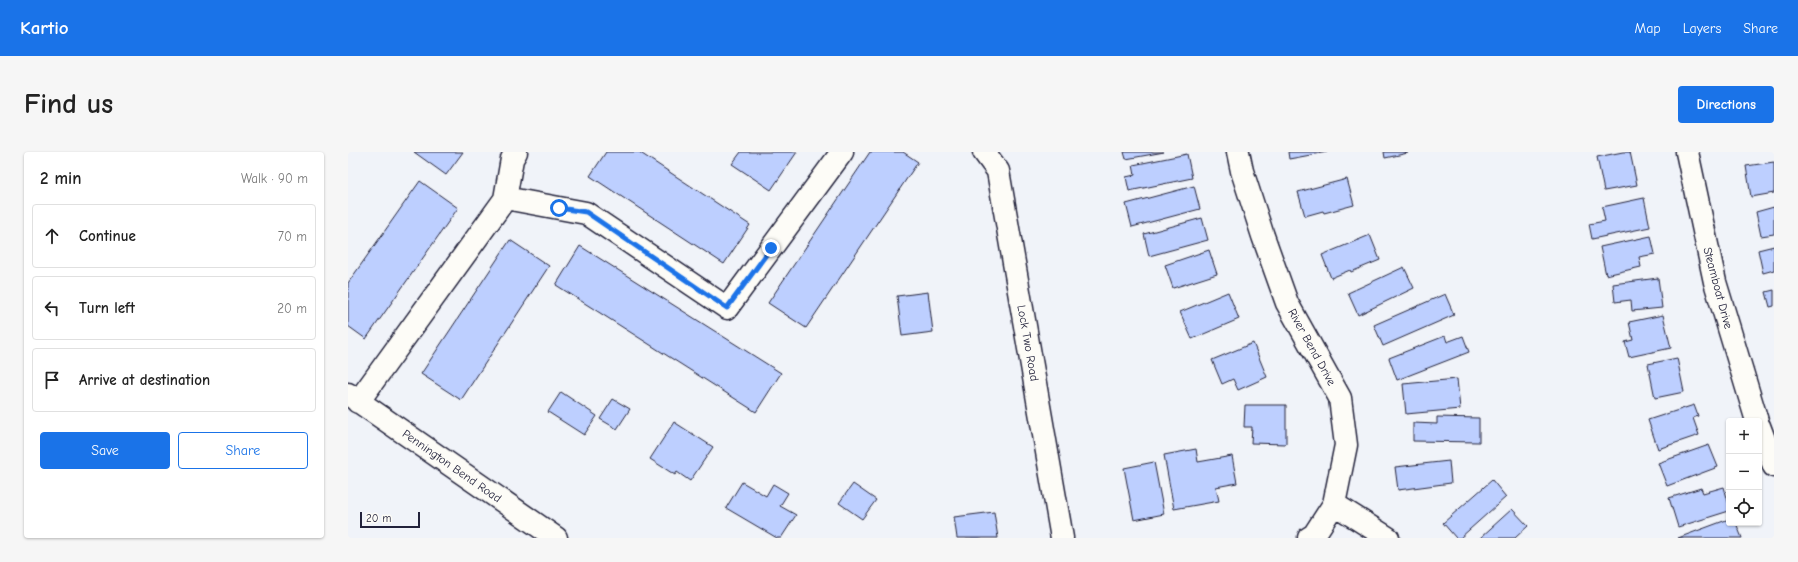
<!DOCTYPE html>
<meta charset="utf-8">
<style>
:root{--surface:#fff;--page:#f6f6f6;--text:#222;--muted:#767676;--line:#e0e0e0;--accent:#1a73e8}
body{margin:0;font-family:"Comic Neue",sans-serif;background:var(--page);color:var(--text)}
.controls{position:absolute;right:12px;bottom:12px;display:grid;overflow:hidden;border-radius:4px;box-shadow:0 1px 3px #0004}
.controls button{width:36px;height:36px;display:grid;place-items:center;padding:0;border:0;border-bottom:1px solid var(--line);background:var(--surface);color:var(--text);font:20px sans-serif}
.scale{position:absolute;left:12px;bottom:10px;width:60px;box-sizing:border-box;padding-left:4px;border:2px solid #22223b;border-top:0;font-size:11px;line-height:14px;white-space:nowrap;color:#22223b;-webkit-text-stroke:3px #fdfcf7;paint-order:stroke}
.stop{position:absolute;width:12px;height:12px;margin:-9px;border:3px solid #1a73e8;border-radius:50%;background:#fff}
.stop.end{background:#1a73e8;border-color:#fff;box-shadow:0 1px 4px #0008}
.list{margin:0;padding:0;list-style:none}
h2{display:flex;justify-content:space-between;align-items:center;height:52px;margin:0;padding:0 16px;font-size:17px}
h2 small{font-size:13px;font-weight:400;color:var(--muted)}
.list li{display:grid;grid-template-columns:26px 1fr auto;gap:12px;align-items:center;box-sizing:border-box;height:64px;margin:0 8px 8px;padding:0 8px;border:1px solid var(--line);border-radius:4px}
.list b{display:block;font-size:15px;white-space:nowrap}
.list em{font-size:13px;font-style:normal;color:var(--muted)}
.actions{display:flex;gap:8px;padding:12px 16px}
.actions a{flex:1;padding:9px 0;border:1px solid var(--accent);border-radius:4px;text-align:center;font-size:14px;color:var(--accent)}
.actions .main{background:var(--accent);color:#fff}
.icon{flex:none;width:22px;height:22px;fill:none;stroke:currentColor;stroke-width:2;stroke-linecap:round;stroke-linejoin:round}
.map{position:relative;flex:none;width:1426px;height:386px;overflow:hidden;border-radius:4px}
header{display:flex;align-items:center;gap:24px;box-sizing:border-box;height:56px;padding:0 20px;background:var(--accent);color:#fff}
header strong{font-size:19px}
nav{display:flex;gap:22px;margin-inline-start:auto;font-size:14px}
.intro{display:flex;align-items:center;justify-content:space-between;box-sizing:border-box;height:96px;padding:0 24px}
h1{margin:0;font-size:28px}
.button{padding:10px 18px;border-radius:4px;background:var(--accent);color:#fff;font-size:14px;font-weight:700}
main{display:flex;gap:24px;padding:0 24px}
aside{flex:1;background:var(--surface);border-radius:4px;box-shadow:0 1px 3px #0004}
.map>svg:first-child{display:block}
.building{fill:#bdcfff;stroke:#22223b}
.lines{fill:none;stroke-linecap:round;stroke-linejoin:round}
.street-casing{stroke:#22223b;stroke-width:25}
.street{stroke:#fdfcf7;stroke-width:22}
.route{stroke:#1a73e8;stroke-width:5}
.labels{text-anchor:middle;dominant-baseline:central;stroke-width:3;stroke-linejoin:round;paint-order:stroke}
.street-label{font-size:12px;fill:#22223b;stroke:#fdfcf7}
</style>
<header>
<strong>Kartio</strong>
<nav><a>Map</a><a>Layers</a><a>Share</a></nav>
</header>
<div class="intro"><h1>Find us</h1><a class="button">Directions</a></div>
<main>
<aside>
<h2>2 min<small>Walk · 90 m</small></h2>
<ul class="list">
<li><svg class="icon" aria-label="ahead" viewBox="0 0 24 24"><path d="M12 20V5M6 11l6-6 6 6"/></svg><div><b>Continue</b></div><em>70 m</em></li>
<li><svg class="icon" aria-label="left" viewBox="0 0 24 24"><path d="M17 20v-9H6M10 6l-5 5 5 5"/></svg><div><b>Turn left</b></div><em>20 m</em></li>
<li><svg class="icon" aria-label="arrive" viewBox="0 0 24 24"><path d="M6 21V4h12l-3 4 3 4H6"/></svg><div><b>Arrive at destination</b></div></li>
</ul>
<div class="actions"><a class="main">Save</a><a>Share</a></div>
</aside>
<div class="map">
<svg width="1426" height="386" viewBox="0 0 1426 386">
<rect width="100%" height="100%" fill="#f0f3f9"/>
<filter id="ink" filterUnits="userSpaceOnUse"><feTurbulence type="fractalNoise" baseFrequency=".025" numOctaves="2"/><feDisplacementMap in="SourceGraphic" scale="8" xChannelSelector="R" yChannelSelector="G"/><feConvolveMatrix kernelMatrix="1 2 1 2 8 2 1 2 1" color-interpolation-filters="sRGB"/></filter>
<g filter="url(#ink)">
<path class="building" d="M66,0H115L98,23Z
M258,0H291L402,73L376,112L242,24Z
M393,0H449L423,38L384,12Z
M522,0H555L570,10L458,176L420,151Z
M776,0H816L778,7Z
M940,0H979L941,7Z
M1036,0H1059L1060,1L1037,6Z
M1275,0H1282L1289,33L1256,39L1249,5Z
M839,2L844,26L781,39L778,25L787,23L785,13Z
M1426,10V41L1403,45L1398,14Z
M999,27L1006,53L976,61L975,59L957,64L950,40Z
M72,29L110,56L18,187L0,174V131Z
M846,34L852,57L784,75L778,52Z
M1296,46L1302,75L1244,87L1241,72L1257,69L1254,55Z
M1426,55V82L1413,84L1408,60Z
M854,66L860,88L801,104L796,82Z
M1022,83L1032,108L1003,120L1002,118L983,126L974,103Z
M1303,84L1307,102L1291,105L1293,115L1258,123L1252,95Z
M162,88L201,114L113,248L73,222Z
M232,94L433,221L408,260L208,133Z
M1426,94V118L1415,121L1410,98Z
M861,98L869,122L825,136L817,113Z
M1056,115L1066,136L1010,163L1000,141Z
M1310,126L1314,156L1284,159L1283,148L1267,150L1265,132Z
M1426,138V154L1422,155L1418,140Z
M580,140L585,180L554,184L549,144Z
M880,140L891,167L844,187L832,160Z
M1097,142L1106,163L1035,194L1026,173Z
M1315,163L1323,196L1281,205L1277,190L1285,188L1281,170Z
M1097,184L1099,190L1115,184L1121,200L1049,228L1041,206Z
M905,191L919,225L890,238L885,227L874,232L864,208Z
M1329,206L1336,240L1307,246L1300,212Z
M1109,227L1112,257L1058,262L1055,232Z
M213,240L249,264L236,283L200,260Z
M265,247L282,257L269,277L252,267Z
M897,253H938V292L903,291L904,275H896Z
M1346,253L1350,264L1345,266L1351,283L1310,297L1300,268Z
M1089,265L1131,266V290L1065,289V271L1089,272Z
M326,270L365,295L342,329L329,320L327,323L302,307Z
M1361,293L1370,315L1319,334L1310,311Z
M848,297L850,310L884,304L889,331L868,335L871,349L826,357L816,303Z
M1101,309L1103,331L1050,338L1047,315Z
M806,310L816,362L786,368L776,316Z
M1144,328L1158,345L1112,386H1108L1095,371Z
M394,330L418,344L425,332L440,341L432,354L448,363L433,386H429L378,356Z
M505,332L528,348L514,367L491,351Z
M1376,335L1381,353V359L1330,375L1321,346L1353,336L1355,341Z
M1164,357L1180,374L1167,386H1132Z
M646,360L650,386H609L606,365Z
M1381,367V371H1388L1394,386H1330Z"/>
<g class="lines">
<g class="street-casing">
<path id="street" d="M636,0L650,19L714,386
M890,0L894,19L915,84L939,151L992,246L998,293L986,352L966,383L961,386
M1339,0L1367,130L1409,269
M157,46L238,61L379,156L494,0
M0,242L208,386
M10,250L157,47L164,7L168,0
M1411,274L1426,314
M986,352L1040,386"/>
</g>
<use href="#street" class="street"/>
</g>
</g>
<g class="lines" filter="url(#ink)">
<path class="route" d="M211,56L238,60L379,156L423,96"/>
</g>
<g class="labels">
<g class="street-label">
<text transform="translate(1370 136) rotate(75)">Steamboat Drive</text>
<text transform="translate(680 191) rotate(80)">Lock Two Road</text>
<text transform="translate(964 195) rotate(61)">River Bend Drive</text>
<text transform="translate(104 314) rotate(35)">Pennington Bend Road</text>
</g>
</g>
</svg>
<div class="controls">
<button>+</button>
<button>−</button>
<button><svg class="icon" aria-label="locate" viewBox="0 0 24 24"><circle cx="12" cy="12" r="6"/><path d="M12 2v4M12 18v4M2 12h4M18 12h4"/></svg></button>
</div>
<div class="scale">20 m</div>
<div class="stop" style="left:211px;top:56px"></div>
<div class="stop end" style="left:423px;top:96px"></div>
</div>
</main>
